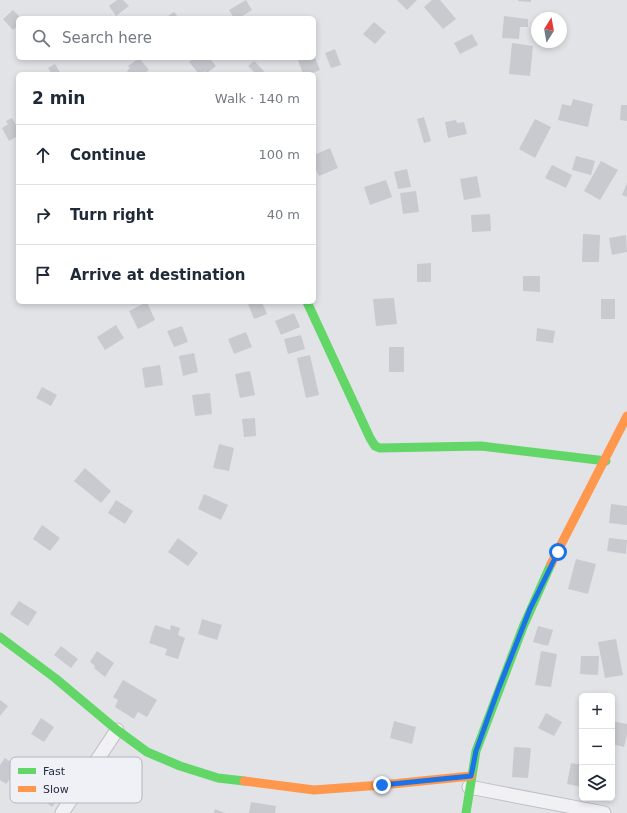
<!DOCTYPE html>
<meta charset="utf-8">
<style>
:root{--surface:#fff;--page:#f2f2f3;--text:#1f2937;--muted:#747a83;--line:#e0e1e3}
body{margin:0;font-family:"DejaVu Sans",sans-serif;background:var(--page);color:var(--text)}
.controls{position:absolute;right:12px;bottom:12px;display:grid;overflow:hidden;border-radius:6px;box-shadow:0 2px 6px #0003}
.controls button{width:36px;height:36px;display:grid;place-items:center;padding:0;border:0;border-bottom:1px solid var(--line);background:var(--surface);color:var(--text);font:20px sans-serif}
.compass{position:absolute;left:531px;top:12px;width:36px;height:36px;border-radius:50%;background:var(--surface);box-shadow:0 2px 6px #0003;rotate:11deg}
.stop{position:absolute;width:12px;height:12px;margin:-9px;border:3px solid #1a73e8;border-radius:50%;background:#fff}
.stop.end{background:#1a73e8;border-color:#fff;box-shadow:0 1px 4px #0008}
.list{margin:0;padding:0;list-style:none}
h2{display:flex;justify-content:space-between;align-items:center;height:52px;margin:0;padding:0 16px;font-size:17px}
h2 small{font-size:13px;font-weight:400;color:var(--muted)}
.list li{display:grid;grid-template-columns:26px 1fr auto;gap:12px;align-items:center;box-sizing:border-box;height:60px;padding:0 16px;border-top:1px solid var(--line)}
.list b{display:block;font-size:15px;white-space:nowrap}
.list em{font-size:13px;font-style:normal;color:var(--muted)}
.icon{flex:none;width:22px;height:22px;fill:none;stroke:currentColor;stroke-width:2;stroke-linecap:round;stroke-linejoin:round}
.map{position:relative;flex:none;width:627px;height:813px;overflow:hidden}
.search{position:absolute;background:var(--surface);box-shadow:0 2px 6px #0003;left:16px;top:16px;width:300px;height:44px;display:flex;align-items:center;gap:10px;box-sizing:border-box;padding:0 14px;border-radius:6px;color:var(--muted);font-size:15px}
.panel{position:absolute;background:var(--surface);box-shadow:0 2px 6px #0003;left:16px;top:72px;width:300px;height:232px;border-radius:6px}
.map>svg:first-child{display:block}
.building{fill:#c8cacf}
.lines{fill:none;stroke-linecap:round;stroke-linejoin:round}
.street-casing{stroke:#bec0c5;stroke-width:15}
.street{stroke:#f1f1f3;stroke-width:13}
.fast{stroke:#63d668;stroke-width:9}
.slow{stroke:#ff974d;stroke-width:9}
.route{stroke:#1a73e8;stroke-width:5}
.key{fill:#eff1f7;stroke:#b3b6c0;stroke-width:1}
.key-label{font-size:11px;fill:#282c41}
</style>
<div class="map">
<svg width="627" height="813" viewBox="0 0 627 813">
<rect width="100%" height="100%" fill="#e1e3e7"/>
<path class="building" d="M117,0H123L129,6L116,16L109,6Z
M246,0L252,10L239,18H234L229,10Z
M397,0H417L407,10Z
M432,0H440L456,19L443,29L424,7Z
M518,0H531V2L518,1Z
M13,10L21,18H18V25L13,30L3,19Z
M174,12L179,18H165Z
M504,16L528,19V27H520L519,39L502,38Z
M374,22L386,32L375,44L363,34Z
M472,34L478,45L460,54L454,43Z
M512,43L533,46L530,76L509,74Z
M335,49L341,65L331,68L325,53Z
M314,55L320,70L310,74H303L298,60L304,58H314Z
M139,58L149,70L143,74H129L127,71L130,68L128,66Z
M194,58H209L216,66L207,73L205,71L199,74L189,62Z
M254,61L264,71L261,74H256L248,66Z
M55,64L61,74H52L48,68Z
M573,99L593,104L588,127L558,120L562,104L571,106Z
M621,105H627V121L620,120Z
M424,117L431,141L424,143L417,119Z
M12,118L18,129V136L9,141L2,128L8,124L6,121Z
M535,119L551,127L535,158L519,149Z
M456,120L457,123L464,122L467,134L448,138L445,122Z
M330,148L338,168L319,176L314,166V155Z
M576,156L595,161L591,175L572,170Z
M601,161L618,170L600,200L584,191Z
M552,165L572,175L566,188L545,178Z
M407,169L411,187L398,189L394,172Z
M477,176L481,197L464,200L460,179Z
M386,180L392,197L370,205L364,187Z
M627,183V197L622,195Z
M416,191L419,212L403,214L400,193Z
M490,214L491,231L472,232L471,215Z
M583,234L600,235L599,262H582Z
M626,235L627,252L612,255L609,238Z
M431,263V282H417V264Z
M523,276H540V292L523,291Z
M394,298L397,324L376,326L373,299Z
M601,299H615V319H601Z
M147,302L155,320L138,329L129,311Z
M252,302H262L267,314L254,319L248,304Z
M294,313L300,327L281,335L275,321Z
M116,325L124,338L105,350L97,337Z
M182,326L188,342L174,347L167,331Z
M537,328L555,331L553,343L536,341Z
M246,332L252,347L234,354L228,339Z
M301,335L305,349L288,354L284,339Z
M389,347H404V372H389Z
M194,353L198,372L183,376L179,356Z
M310,355L319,395L306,398L297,358Z
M160,365L163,385L145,388L142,368Z
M250,371L255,395L240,398L235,374Z
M42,387L57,395L51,406L36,398Z
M210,393L212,414L195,416L192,395Z
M255,418L256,436L244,437L242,419Z
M219,444L234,448L229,471L213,468Z
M85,468L111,491L101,503L74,481Z
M204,494L228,505L221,520L198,509Z
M116,500L133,511L125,524L108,513Z
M611,504L627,506V525L609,523Z
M42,525L60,538L50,551L33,539Z
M178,538L198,553L188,566L168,552Z
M609,538L627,540L626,554L607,551Z
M576,559L596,564L588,594L568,589Z
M19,601L37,612L28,626L10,614Z
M202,619L222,625L217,640L198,634Z
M155,625L170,630L171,625L180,628L178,635L185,638L178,659L165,655L167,649L149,643Z
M538,626L553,630L548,646L533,642Z
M616,639L623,675L605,678L598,642Z
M61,646L78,659L71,668L54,655Z
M97,651L114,663L105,677L94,668L95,666L90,662Z
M541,651L557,654L551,687L535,685Z
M581,656H599L598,675L580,674Z
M123,680L157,700L147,717L138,712L134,719L115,707L118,700L113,697Z
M0,700L8,706L0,716Z
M546,713L562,722L554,736L538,728Z
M41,718L54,727L44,742L31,734Z
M394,721L416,727L412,744L390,738Z
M612,721L627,724V735L624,747L612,744Z
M514,747L531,748L528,778L512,777Z
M5,758L19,768L6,784L0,780V765Z
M571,763L582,765V787L567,784Z
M50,783L63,794L52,807L39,797Z
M251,802L276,806L275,813H249Z
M215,809L225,813H214Z"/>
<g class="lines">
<g class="street-casing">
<path id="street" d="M469,787L604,813
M62,813L117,730"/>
</g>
<use href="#street" class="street"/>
<path class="fast" d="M307,302L370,438L375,446L380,448L481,446L606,461
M0,637L55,678L117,730L147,752L180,766L218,778L244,781
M466,813L476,751L523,627L551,564"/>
<path class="slow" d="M551,564L627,416
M244,781L314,790L382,785L471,776"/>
</g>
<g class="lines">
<path class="route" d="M382,785L471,776L476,751L498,690L530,609L558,552"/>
</g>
<rect x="10" y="757" width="132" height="46" rx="6" class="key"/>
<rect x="18" y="768" width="18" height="6" fill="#63d668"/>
<rect x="18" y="786" width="18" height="6" fill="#ff974d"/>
<g class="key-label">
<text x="43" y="775">Fast</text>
<text x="43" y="793">Slow</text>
</g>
</svg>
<div class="controls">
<button>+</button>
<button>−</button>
<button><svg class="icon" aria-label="layers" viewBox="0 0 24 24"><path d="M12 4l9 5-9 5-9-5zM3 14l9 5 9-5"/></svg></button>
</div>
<svg class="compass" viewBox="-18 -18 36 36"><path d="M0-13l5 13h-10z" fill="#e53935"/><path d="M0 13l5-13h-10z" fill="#747a83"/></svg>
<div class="stop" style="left:558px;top:552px"></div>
<div class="stop end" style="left:382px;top:785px"></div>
<div class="search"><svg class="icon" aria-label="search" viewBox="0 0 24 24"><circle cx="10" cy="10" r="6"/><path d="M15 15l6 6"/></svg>Search here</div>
<section class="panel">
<h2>2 min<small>Walk · 140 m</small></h2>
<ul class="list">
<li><svg class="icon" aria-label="ahead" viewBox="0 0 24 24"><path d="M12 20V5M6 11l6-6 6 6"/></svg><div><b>Continue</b></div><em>100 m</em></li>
<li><svg class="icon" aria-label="right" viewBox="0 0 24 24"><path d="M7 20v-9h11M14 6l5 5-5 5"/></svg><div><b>Turn right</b></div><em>40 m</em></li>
<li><svg class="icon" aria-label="arrive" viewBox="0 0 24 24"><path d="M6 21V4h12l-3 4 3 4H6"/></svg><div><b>Arrive at destination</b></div></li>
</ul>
</section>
</div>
